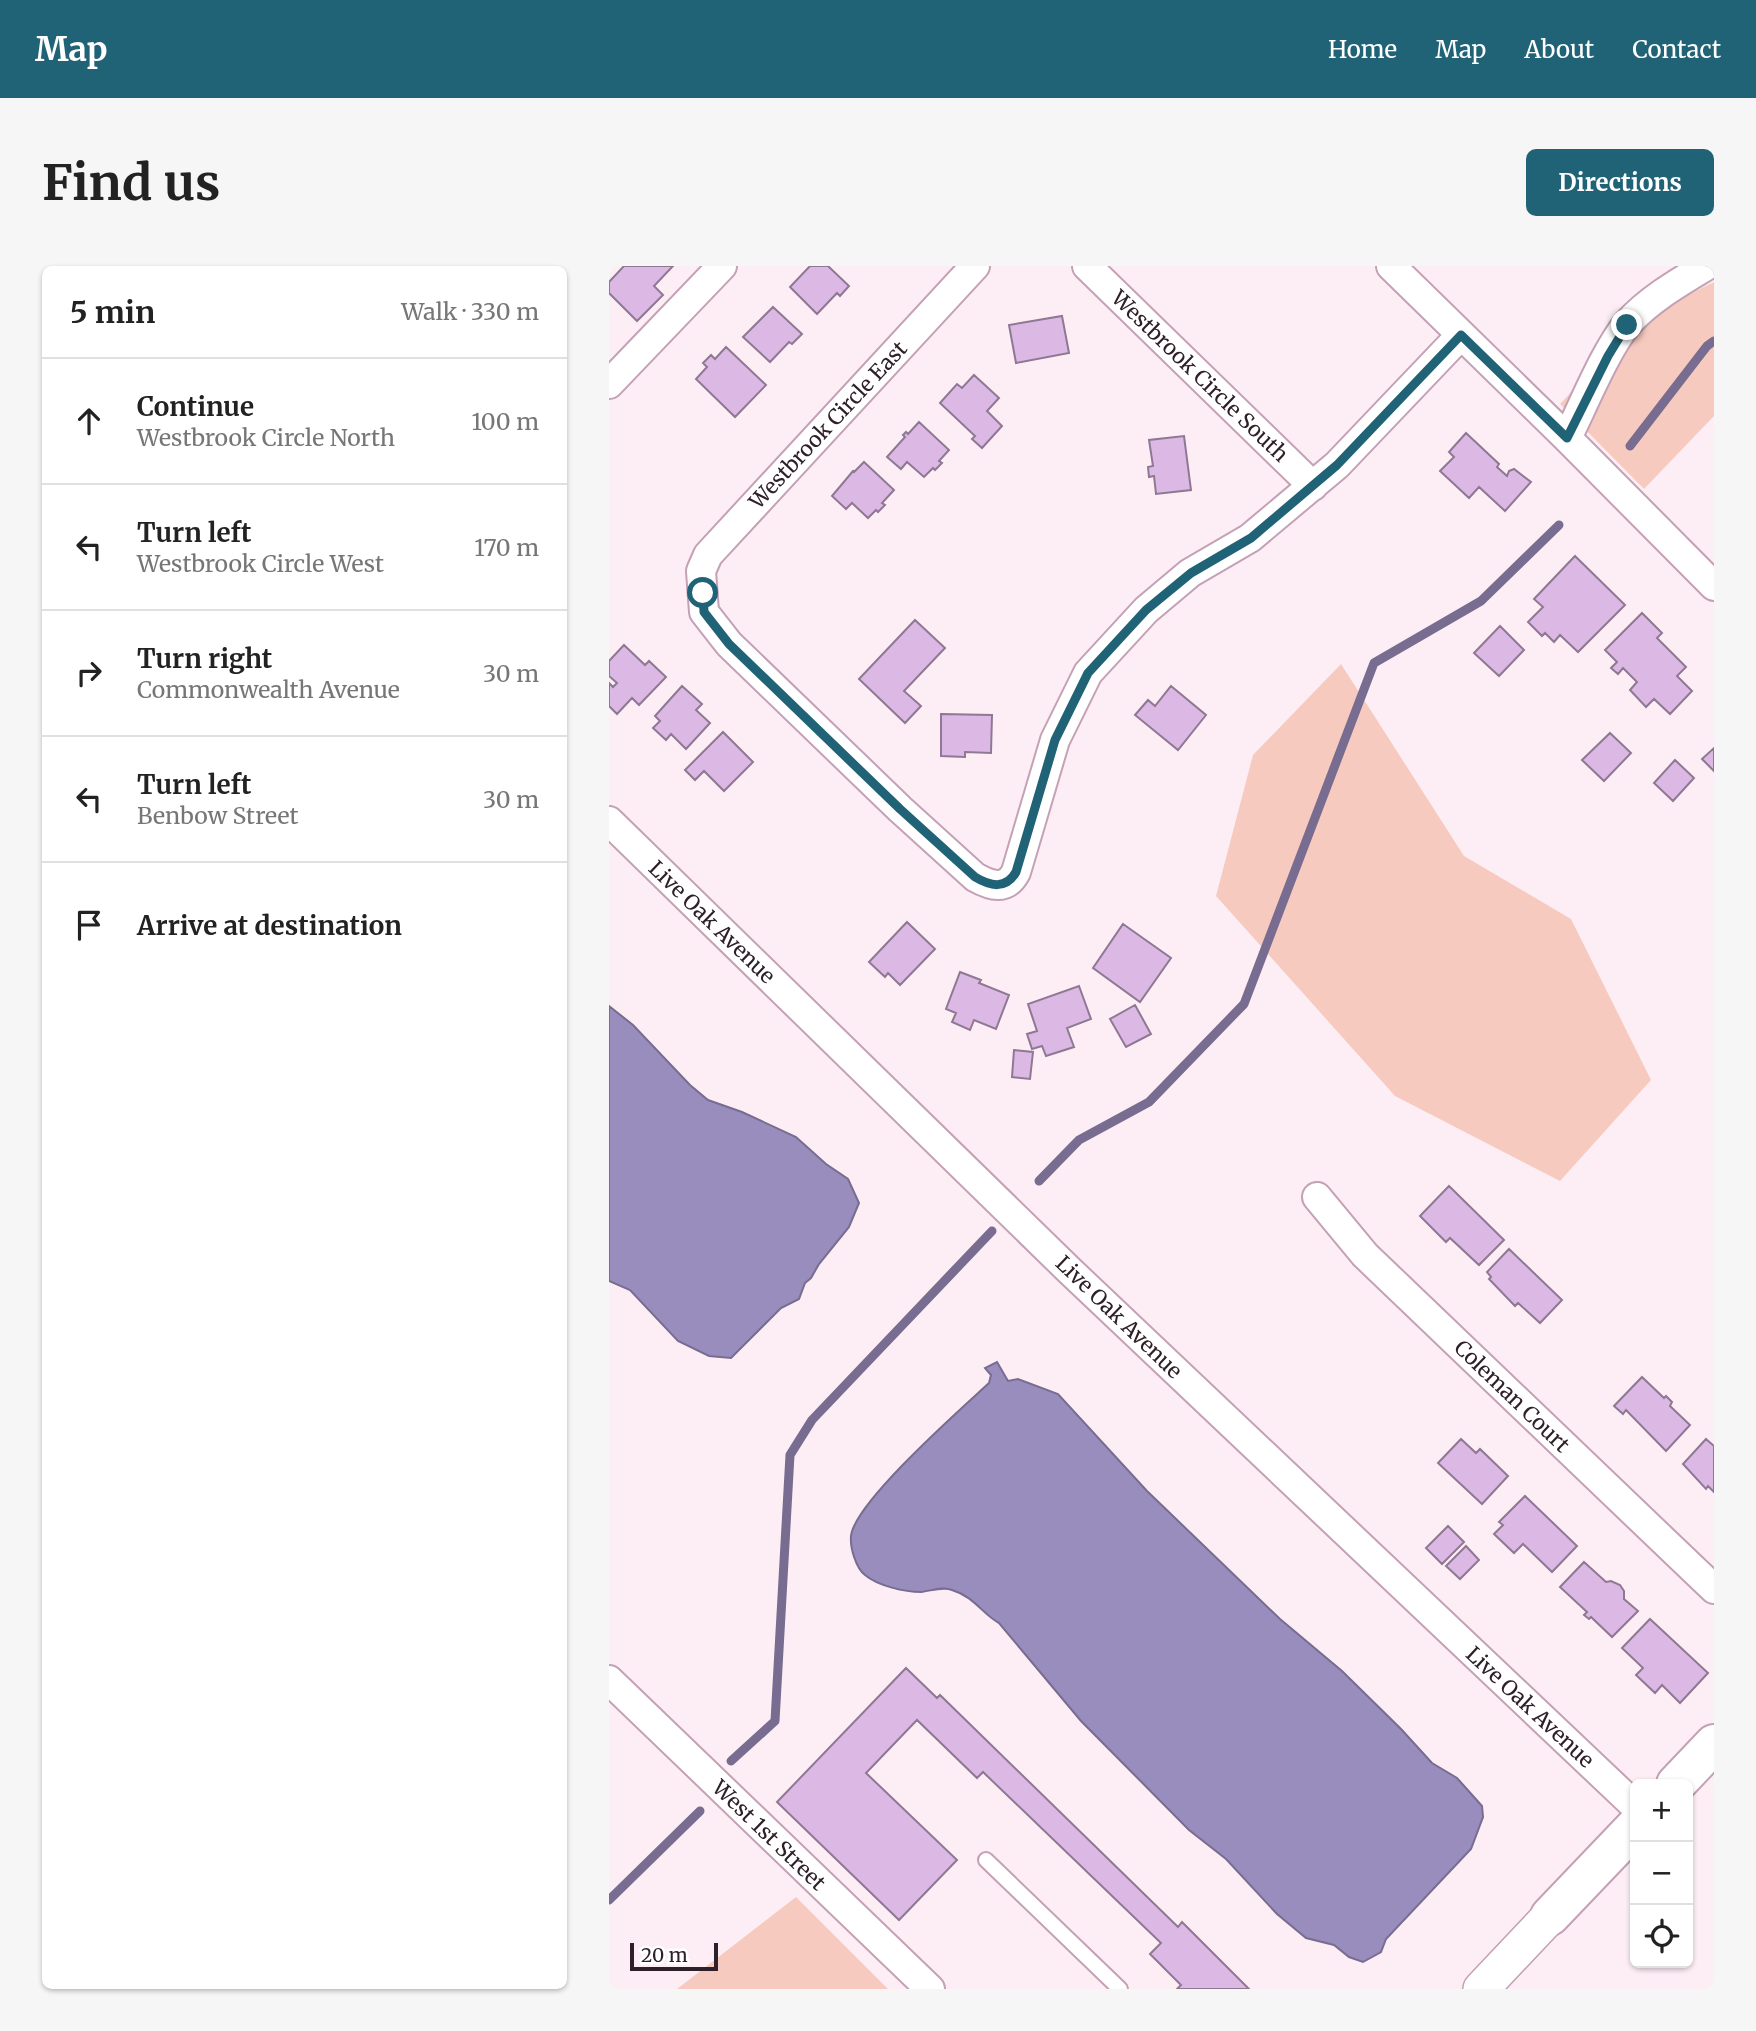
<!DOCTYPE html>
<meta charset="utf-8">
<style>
:root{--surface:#fff;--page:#f6f6f6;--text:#222;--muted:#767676;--line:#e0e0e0;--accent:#216376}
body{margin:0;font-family:Merriweather,serif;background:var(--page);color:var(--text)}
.controls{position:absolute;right:21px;bottom:21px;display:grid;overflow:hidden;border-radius:10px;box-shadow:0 2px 5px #0004}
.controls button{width:63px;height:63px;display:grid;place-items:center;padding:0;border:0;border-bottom:2px solid var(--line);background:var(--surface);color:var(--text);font:35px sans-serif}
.scale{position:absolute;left:21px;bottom:18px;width:88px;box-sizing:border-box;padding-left:7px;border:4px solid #2e2028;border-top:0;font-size:19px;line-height:24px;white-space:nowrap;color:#2e2028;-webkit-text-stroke:5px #fff;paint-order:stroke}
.stop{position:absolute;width:21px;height:21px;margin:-16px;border:5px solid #216376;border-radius:50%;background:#fff}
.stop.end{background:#216376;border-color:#fff;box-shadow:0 2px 7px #0008}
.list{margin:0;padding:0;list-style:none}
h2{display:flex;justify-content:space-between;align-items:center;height:91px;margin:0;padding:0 28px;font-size:30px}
h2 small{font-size:23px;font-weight:400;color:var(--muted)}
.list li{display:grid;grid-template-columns:46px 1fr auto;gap:21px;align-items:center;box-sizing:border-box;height:126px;padding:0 28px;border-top:2px solid var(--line)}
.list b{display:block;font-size:26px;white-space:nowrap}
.list p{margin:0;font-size:23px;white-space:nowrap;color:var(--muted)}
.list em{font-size:23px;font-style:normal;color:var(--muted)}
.icon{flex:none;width:38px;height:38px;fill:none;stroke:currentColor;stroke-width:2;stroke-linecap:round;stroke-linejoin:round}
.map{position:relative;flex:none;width:1105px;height:1723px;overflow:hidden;border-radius:10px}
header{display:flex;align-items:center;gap:42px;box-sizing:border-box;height:98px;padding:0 35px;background:var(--accent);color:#fff}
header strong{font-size:33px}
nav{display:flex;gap:38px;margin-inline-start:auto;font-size:24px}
.intro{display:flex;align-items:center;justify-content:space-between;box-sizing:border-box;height:168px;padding:0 42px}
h1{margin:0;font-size:49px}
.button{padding:18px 32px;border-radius:10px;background:var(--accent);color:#fff;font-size:24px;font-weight:700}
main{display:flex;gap:42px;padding:0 42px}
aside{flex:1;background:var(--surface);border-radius:10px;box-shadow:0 2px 5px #0004}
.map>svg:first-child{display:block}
.green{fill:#f7cabf}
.water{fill:#988dbd;stroke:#786c90;stroke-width:2}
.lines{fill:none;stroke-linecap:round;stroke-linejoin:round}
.stream{stroke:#786c90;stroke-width:9}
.building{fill:#dcb8e4;stroke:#8e7893;stroke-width:2}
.service-casing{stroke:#c4a1b4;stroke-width:18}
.minor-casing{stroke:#c4a1b4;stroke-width:32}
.tertiary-casing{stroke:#c4a1b4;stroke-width:38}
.secondary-casing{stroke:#c4a1b4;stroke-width:42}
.service{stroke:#fff;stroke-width:14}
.minor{stroke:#fff;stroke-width:28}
.tertiary{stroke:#fff;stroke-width:35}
.secondary{stroke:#fff;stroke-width:38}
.route{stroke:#216376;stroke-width:9}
.labels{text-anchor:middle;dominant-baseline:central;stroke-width:5;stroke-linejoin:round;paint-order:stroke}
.street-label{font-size:21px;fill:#2e2028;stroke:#fff}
</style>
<header>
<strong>Map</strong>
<nav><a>Home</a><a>Map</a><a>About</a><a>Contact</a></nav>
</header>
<div class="intro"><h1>Find us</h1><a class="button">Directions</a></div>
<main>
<aside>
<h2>5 min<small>Walk · 330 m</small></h2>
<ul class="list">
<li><svg class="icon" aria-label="ahead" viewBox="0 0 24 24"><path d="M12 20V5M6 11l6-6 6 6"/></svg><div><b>Continue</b><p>Westbrook Circle North</p></div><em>100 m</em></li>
<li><svg class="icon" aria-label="left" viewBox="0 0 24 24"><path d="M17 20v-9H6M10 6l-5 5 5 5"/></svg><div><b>Turn left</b><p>Westbrook Circle West</p></div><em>170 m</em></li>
<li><svg class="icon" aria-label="right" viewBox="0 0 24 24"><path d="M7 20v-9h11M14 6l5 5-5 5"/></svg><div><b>Turn right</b><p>Commonwealth Avenue</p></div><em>30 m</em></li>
<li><svg class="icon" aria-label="left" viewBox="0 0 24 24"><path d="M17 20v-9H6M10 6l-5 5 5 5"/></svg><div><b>Turn left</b><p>Benbow Street</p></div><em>30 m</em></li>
<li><svg class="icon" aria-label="arrive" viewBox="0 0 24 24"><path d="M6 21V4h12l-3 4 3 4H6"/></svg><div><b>Arrive at destination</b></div></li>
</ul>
</aside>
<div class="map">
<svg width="1105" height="1723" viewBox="0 0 1105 1723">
<rect width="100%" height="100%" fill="#fdeef6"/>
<path class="green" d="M1105,16V150L1035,223L951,138L1030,53Z
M732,398L855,590L962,653L1042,814L951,915L786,830L607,630L644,489Z
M187,1631L279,1723H68Z"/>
<path class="water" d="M0,740L24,759L81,819L99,834L133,846L187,871L217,898L239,913L250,937L240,961L210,998L202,1012L196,1017L190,1033L172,1042L122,1092L100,1090L69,1075L21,1024L0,1015Z
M388,1096L399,1115L409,1113L449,1128L538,1225L671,1353L733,1405L792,1463L823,1497L848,1512L873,1540L874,1551L862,1583L777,1673L772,1686L754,1696L740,1691L725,1679L697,1672L668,1648L617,1593L580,1564L472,1455L390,1357C373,1348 366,1331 343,1324C334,1320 322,1325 312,1326C296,1326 269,1320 256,1309C247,1302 241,1282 242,1270C245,1237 353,1142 380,1117L382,1109L376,1102Z"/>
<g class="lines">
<path class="stream" d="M1021,180L1098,80L1105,75
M430,915L470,874L540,836L635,738L765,397L872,335L950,259
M122,1495L166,1455L181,1189L203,1154L383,965
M0,1634L91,1545"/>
</g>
<path class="building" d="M15,0H64L45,20L54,29L28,55L0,27V16Z
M201,0H219L240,20L231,30L228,27L208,48L181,21Z
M164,41L193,68L183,78L180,76L161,96L134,71Z
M453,50L460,87L407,97L400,59Z
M117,81L157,119L126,151L87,113L98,101L94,97L102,89L106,93Z
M365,109L390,132L378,145L393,160L373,182L363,173L366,170L331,137L348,118L353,122Z
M310,156L340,184L330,195L333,197L326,204L324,202L315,211L298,196L292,203L278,191L296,171L294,169L297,166L299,168Z
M857,167L890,198L888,201L898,210L900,205L905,203L922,216L896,245L870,221L860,232L831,205L845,191L840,186Z
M575,170L582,224L547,228L545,210L540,211L539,201L544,200L540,174Z
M255,196L285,224L273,237L276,239L269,246L267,244L259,252L243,237L237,243L223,230L244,205L245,206Z
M966,290L1016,339L969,386L951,369L945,376L936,367L933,370L919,356L934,341L925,333Z
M1033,347L1053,367L1048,372L1077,401L1068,410L1083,425L1061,448L1045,433L1037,441L1021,424L1028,416L1014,402L1009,408L1002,402L1008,396L996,384Z
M306,354L336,382L295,425L312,440L296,457L250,413Z
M891,360L915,384L890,410L865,387Z
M15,379L36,399L40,395L57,411L30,439L23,432L8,448L0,440V417L4,421L8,417L0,410V395Z
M73,420L93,438L87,444L101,457L77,483L62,468L57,474L44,462L51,455L46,450Z
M562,420L597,449L569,484L526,449L539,434L546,440Z
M332,448L383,449L382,487L356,486V491L332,490Z
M114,466L144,496L115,525L95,505L86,514L76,504Z
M1001,467L1022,487L995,515L973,494Z
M1105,482V505L1093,493Z
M1066,494L1085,512L1064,535L1045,517Z
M298,656L326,683L291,719L279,707L276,711L260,696Z
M514,658L562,692L531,736L484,702Z
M351,706L372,714L370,717L400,729L387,763L365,754L361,764L343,756L347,747L337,743Z
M470,720L482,753L458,762L465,781L437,790L433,780L423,783L418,768L428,765L419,738Z
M526,739L542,768L517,781L501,753Z
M405,784L424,786L421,813L403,811Z
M840,920L895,974L870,999L841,972L837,976L811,950Z
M900,983L953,1034L931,1057L909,1037L906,1040L880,1013L882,1011L878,1006Z
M1033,1111L1055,1132L1057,1130L1063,1136L1061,1140L1081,1159L1057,1185L1017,1144L1014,1148L1005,1140Z
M852,1173L867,1187L871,1183L899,1210L873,1238L829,1197Z
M1097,1173L1105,1180V1226L1099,1220L1097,1223L1074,1198Z
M916,1230L968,1280L943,1306L914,1278L905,1287L885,1268L894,1259L890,1256Z
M839,1260L855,1276L833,1298L817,1282Z
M857,1280L870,1294L851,1313L837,1300Z
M975,1296L997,1316L1002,1315L1011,1319L1015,1325V1333L1029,1345L1003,1371L982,1351L980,1353L975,1349L978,1346L951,1321Z
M1041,1353L1099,1407L1071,1437L1053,1419L1046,1427L1027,1409L1034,1402L1013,1382Z
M297,1402L328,1432L331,1429L569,1661L573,1656L640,1723H568L572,1719L541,1688L552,1677L374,1506L368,1512L308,1454L257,1507L348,1594L290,1654L168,1536Z"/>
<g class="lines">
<g class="service-casing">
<path id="service" d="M377,1594L511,1723"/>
</g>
<g class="minor-casing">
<path id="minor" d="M366,0L99,289L92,305L95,346L120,378L291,543L366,611C382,620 397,625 407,606L446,474L479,407L537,344L581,307L641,272L728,199L852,69
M478,0L704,220
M782,0L958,172L1105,320
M0,118L113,0
M958,172C974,140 997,83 1019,57C1041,33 1069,17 1097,0
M0,555L460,1004L1026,1540
M708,931L756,989L1105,1323
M0,1414L321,1723"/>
</g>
<g class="tertiary-casing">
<path id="tertiary" d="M872,1723L941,1650"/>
</g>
<g class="secondary-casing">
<path id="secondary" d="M1067,1518L1105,1478
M941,1650L1026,1561"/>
</g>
<use href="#service" class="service"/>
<use href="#minor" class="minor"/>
<use href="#tertiary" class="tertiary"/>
<use href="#secondary" class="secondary"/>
</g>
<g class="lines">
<path class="route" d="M94,327L95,346L120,378L291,543L366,611C381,620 397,624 407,606L446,474L479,407L537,344L582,307L642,272L728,199L852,69L958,172L999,90L1018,59"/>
</g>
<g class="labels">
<g class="street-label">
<text transform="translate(591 110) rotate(44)">Westbrook Circle South</text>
<text transform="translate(219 159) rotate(-47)">Westbrook Circle East</text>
<text transform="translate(103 656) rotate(44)">Live Oak Avenue</text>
<text transform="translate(510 1051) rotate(44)">Live Oak Avenue</text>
<text transform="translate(903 1130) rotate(44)">Coleman Court</text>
<text transform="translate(921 1441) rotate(43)">Live Oak Avenue</text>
<text transform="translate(160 1569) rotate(44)">West 1st Street</text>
</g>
</g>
</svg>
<div class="controls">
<button>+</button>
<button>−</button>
<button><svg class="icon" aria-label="locate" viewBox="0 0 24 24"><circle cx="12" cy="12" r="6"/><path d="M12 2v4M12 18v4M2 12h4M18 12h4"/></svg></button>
</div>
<div class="scale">20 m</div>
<div class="stop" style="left:94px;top:327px"></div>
<div class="stop end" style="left:1018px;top:59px"></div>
</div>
</main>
